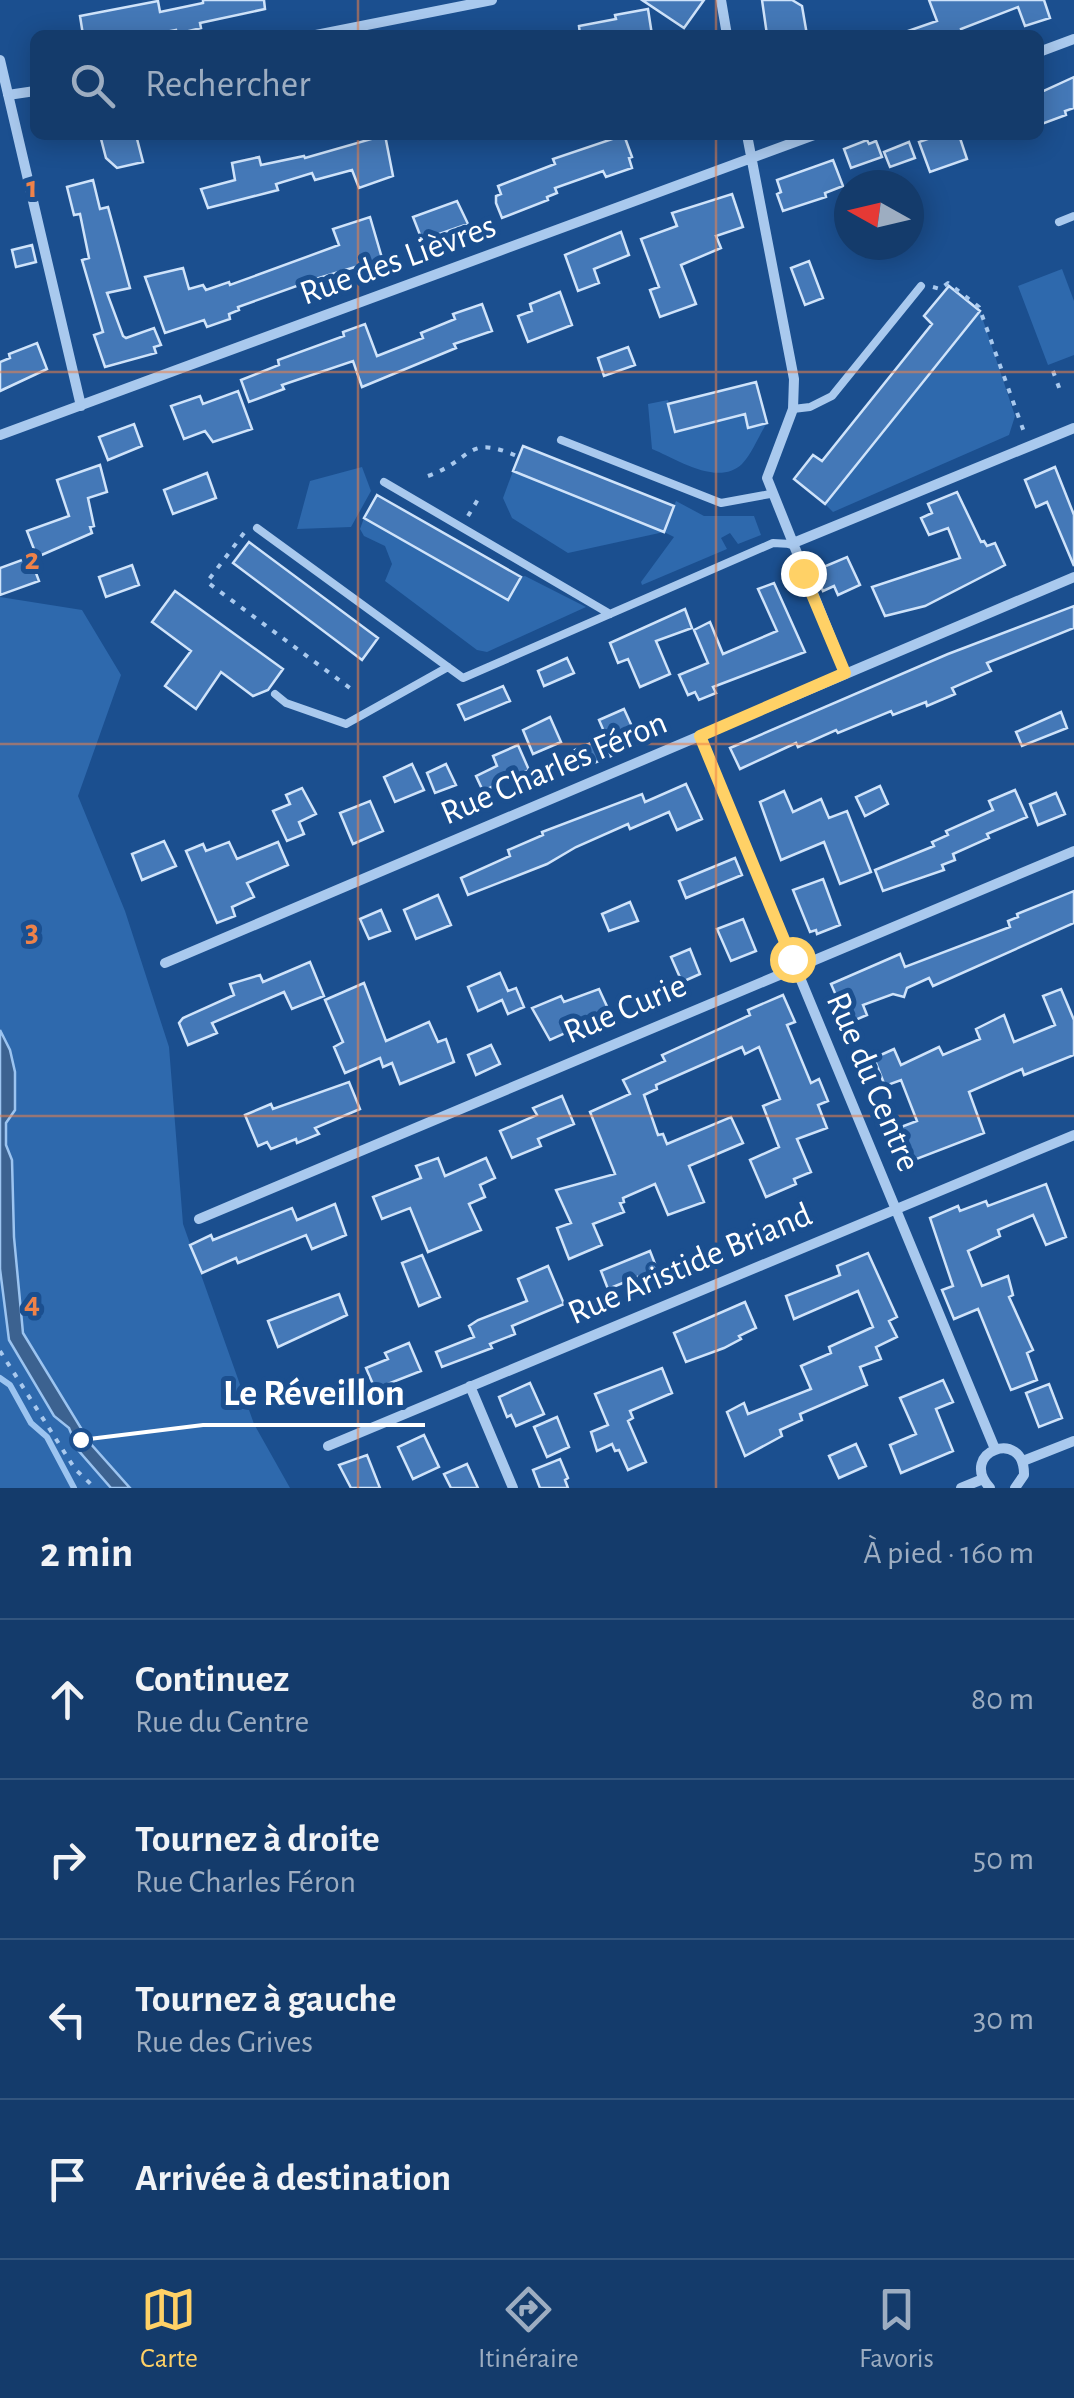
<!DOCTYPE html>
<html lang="fr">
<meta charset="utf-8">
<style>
:root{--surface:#143b6b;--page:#214673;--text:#f1f3f6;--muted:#9dadc1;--line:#33557e;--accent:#ffd166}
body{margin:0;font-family:"Alegreya Sans",sans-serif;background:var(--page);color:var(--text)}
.compass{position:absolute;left:834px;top:170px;width:90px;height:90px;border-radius:50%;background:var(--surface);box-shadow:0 5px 25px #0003;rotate:278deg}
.stop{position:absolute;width:30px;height:30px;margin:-22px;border:8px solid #ffd166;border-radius:50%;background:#fff}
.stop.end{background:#ffd166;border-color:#fff;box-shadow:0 2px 10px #0008}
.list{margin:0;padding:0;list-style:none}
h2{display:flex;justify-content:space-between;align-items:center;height:130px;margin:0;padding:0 40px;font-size:42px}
h2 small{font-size:32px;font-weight:400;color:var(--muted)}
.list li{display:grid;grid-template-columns:65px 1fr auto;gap:30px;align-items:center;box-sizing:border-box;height:160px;padding:0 40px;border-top:2px solid var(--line)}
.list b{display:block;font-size:38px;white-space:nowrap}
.list p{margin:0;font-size:32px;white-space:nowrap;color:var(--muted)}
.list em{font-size:32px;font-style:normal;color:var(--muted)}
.icon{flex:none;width:55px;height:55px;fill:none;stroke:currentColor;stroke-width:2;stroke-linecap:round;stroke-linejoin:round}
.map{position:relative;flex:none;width:1074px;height:1488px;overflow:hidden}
.search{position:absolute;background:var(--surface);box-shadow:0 5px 25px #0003;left:30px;right:30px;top:30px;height:110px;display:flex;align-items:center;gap:25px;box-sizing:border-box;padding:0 35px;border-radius:15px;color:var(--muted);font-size:38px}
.sheet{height:770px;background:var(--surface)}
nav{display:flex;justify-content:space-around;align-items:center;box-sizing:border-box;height:140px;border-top:2px solid var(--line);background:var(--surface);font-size:28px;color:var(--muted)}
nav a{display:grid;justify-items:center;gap:5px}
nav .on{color:var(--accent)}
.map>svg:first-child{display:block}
.green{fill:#2e69ad}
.water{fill:#3c6290;stroke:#9cc4f0;stroke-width:2.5}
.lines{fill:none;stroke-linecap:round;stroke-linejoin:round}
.stream{stroke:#9cc4f0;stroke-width:6}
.building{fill:#4478b7;stroke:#cfe3fa;stroke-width:2.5}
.path{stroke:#a9c9ee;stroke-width:4;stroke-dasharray:5 8;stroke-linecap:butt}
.service{stroke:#a9c9ee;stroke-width:8}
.minor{stroke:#a9c9ee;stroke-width:10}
.route{stroke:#ffd166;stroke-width:12}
.grid{fill:none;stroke:#ee8249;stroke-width:2.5;stroke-opacity:0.55}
.labels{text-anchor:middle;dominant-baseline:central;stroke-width:10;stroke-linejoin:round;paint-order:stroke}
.street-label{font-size:35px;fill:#fff;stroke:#1b4f8f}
.grid-label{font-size:32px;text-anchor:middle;font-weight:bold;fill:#ee8249;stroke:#1b4f8f;stroke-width:10;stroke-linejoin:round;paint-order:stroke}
.leader{fill:none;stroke:#fff;stroke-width:4}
.callout-dot{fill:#fff;stroke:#1b4f8f;stroke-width:4}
.callout-label{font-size:38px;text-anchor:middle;font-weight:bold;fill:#fff;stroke:#1b4f8f;stroke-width:10;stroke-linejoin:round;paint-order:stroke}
</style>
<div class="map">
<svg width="1074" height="1488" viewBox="0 0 1074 1488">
<rect width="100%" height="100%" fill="#1b4f8f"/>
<path class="green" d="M1062,269L1074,301V355L1048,365L1018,286Z
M980,311L1015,416L1009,435L833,512L825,504Z
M668,400L675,432L745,413L749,428L767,423C759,435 752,454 742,464C718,487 677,459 652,449L648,404Z
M362,467L371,491L351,527L297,529L310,481Z
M513,471L663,532L676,501L704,516H754L761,535L738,544L730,533L721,538L727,549L642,585L641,582L674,537L664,532L568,553L512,518L503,498Z
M364,518L507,600L521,577L525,576L586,607L487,652L477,650L385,581L392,564L385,546L364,536L360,529Z
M0,597L82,610L121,675L78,796L125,911L169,1047L183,1224L254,1424L290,1488H0Z"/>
<path class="water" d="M0,1030L10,1050L15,1072V1110L6,1123V1145L12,1160L14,1237L23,1333L90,1443L130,1488H111L78,1450L69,1428L54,1416L9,1340L0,1269Z"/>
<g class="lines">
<path class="stream" d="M0,1378L10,1385L31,1423L47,1437L74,1488"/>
</g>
<path class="building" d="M203,0H264L265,9L200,23L201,28L177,34L176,30L150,35H83L80,16L158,1L160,12L203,3Z
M642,0H704L684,28Z
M762,0H792L802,6L807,35H767Z
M929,0H1044L1050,18L1025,26L1018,7L961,29L963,35H906L905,32L937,21Z
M648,9L652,35H580L579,26L616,19L615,15Z
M1074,77V108L1065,111L1066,115L1039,125V93Z
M100,135H136L143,162L117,168L106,158Z
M385,135L393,176L359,188L352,170L315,180L312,173L276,184L278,190L208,208L201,189L235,180L232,163L259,157L261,165L304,156L305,158Z
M624,135L632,157L629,158L632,168L606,177L603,171L555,188L557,193L547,197L548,200L502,218L496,203V196L501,194L498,186L555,164L553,159Z
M939,135H959L967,159L930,172L919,142Z
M867,140L869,144L876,141L882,157L851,168L844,149Z
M909,142L915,158L890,167L884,152Z
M833,160L843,186L825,193L826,197L783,211L777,194L781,192L777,180Z
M93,180L100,209L108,207L130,288L107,293L123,336L126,338L154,328L161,345L154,347L156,353L105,367L94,335L103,332L82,260L89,258L80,214L74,215L67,187Z
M732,194L743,227L716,236L721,248L681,265L696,304L660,317L650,290L659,287L641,239L677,226L672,213Z
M457,201L468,224L422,240L413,217Z
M370,217L384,265L358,274L355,267L319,278L238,307L239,310L229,314L230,319L207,327L204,320L165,333L145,277L183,268L189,289L203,285L206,290L229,282L230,285L339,245L333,229Z
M621,232L629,255L594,269L599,283L578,291L565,255Z
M32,245L36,262L16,267L12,250Z
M809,261L823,298L805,305L791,268Z
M949,286L980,311L825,504L794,479L813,455L822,461L932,324L924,316Z
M560,292L572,325L528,342L518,316L532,311L530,304Z
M482,304L492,331L454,344L456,348L362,387L353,361L282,385L284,389L249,402L241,380L279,365L278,360L344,336L343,332L365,324L377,356L423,338L421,333L455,319L453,314Z
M37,343L47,369L0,391V362L10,358L9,354Z
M628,347L635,365L604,376L598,358Z
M756,382L767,423L748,428L745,414L675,432L668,404Z
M238,391L252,429L213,442L205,431L184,439L171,406L200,396L203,404Z
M134,424L142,446L108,460L99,437Z
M523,446L674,506L664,532L513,471Z
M100,465L107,492L88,498L94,526L90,527L92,533L37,557L27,531L69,516L57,480Z
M1055,467L1074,515V566L1047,502L1036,507L1025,480Z
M207,473L216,498L173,514L164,490Z
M957,492L981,542L984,541L987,546L995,543L1005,565L925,606L885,616L872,587L960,558L948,528L929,535L921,518L932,513L928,504Z
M377,495L521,577L508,600L364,518Z
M249,542L378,638L362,660L233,563Z
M30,557L39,581L0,595V568Z
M847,557L860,585L838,595L834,586L823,591L814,571Z
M132,565L139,585L106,597L99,577Z
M774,583L805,652L713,687L716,693L699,700L695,692L688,695L679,675L708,663L694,630L710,622L723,654L777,631L758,589Z
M175,591L283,669L268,690L253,696L221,672L196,709L165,686L191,651L152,622Z
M1074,606V628L987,663L991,671L952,688L955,694L927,706L926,702L893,715L891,711L838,733L836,730L798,747L796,743L740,769L730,748L948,654Z
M685,609L692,628L656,641L670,674L640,687L628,659L618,663L610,643Z
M567,658L574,673L544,686L538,671Z
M503,686L510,701L465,720L458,705Z
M624,709L635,733L609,743L599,720Z
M1061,712L1067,728L1022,746L1016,732Z
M550,717L561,742L533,754L523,730Z
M603,738L611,756L582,768L575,750Z
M518,745L529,770L483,791L476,776L497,766L493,756Z
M412,764L424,790L395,802L384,777Z
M446,764L456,785L435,793L427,773Z
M686,784L702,819L677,830L669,812L630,829L628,824L576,847L547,864L468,895L461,878L510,856L508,850L543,835L542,832L642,794L645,802Z
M880,786L888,804L865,816L856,797Z
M302,788L316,814L299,822L304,834L287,841L273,811L290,804L286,795Z
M1015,790L1027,817L987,834L989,838L953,854L955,860L942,865L944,870L883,891L875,870L934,846L932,842L948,835L946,831L993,810L989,801Z
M784,791L793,812L821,799L829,818L847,811L871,872L840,884L824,842L781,860L760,802Z
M1056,793L1065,814L1038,825L1030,804Z
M370,801L383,831L353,844L340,813Z
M164,841L176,866L142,880L132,854Z
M229,842L237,859L278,842L288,865L247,883L254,897L232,907L235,916L217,923L186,851L203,844L206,851Z
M735,858L742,875L686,898L679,881Z
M823,879L840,925L817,934L816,930L810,932L793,890Z
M1074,891V923L933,986L929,978L907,988L904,997L893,994L863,1005L867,1015L848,1023L831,984L900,954L905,967L1010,927L1008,921L1018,917L1017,914Z
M438,895L451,925L416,939L404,910Z
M630,902L638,921L609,931L602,914Z
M381,910L390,931L369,939L360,919Z
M743,919L756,951L731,961L717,929Z
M690,949L700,974L682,982L671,957Z
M310,962L324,996L292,1009L284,992L212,1023L217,1033L188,1045L179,1023L183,1018L234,995L230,984L260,975L263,982Z
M500,973L508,991L516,988L524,1007L508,1014L502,1000L478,1011L468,987Z
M364,983L386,1041L429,1022L438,1042L446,1039L454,1062L400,1084L392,1063L383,1067L380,1058L345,1073L334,1047L343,1042L325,1000Z
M599,989L610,1013L550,1040L532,1008L561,996L564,1002Z
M1061,989L1074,1020V1055L1024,1075L1022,1069L969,1092L984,1133L914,1160L901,1127L917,1121L901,1080L885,1086L874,1058L894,1049L901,1065L939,1047L943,1055L980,1039L976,1029L1004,1015L1014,1042L1055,1025L1043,996Z
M783,995L795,1022L787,1025L811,1083L819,1079L828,1101L818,1105L827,1128L797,1139L811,1172L794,1179L796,1184L766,1197L750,1160L779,1147L763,1106L780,1099L759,1047L745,1054L742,1047L656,1085L657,1089L644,1095L658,1135L663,1134L667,1144L731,1117L743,1143L689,1166L704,1202L668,1215L655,1184L623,1198L624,1202L620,1203L624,1212L593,1224L602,1245L569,1259L557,1228L571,1223L556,1190L615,1174L590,1112L630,1094L623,1080L665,1061L662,1055L750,1015L748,1010Z
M491,1045L500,1064L476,1075L468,1055Z
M349,1082L360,1109L315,1128L319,1134L297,1143L296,1139L271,1149L267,1142L258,1146L245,1115L271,1104L273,1109Z
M562,1096L574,1124L538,1139L541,1146L512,1158L500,1131L537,1115L533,1108Z
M438,1158L445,1176L486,1158L495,1178L480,1185L485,1197L469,1204L481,1230L428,1252L410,1208L382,1219L373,1197L421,1178L416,1166Z
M1046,1184L1066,1237L1046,1245L1033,1215L998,1230L1000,1236L968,1251L982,1286L1008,1276L1013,1295L1009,1297L1033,1350L1027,1353L1037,1380L1011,1390L978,1309L954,1319L942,1290L953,1286L930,1218L958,1206L960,1211L986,1201L988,1206Z
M335,1204L346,1235L312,1249L306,1235L238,1263L236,1258L202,1273L190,1245L211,1235L213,1240L292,1208L297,1220Z
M650,1251L657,1269L608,1289L601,1271Z
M868,1253L897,1317L889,1321L897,1337L876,1347L881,1359L860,1367L867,1385L800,1414L802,1420L780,1430L782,1436L745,1456L727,1412L744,1403L748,1414L811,1389L801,1366L831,1353L829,1347L873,1327L858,1291L794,1319L786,1296L840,1275L837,1266Z
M422,1255L440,1297L419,1306L402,1263Z
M548,1266L564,1304L512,1326L515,1334L490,1344L492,1348L442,1367L436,1352L474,1337L469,1326L478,1320L527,1301L518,1279Z
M339,1294L347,1315L278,1347L268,1321Z
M745,1302L756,1328L739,1336L741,1339L724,1348L686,1362L674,1333Z
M409,1343L421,1371L375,1389L366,1368L388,1359L385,1353Z
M662,1368L672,1393L630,1411L633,1418L628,1421L646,1462L628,1470L619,1450L615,1451L612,1444L597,1451L591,1432L608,1425L595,1394Z
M943,1380L953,1402L936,1409L953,1451L901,1473L890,1445L916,1434L900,1398Z
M530,1383L544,1414L516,1426L511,1415L507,1417L499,1397Z
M1049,1384L1062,1418L1039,1427L1026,1393Z
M557,1417L569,1447L547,1457L534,1427Z
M424,1435L439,1467L413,1479L398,1447Z
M856,1444L866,1466L839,1478L829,1456Z
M367,1455L380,1488H351L339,1465Z
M560,1459L568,1478L565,1480L568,1488H540L533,1470Z
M467,1464L478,1488H451L444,1474Z"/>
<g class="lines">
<path class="path" d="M933,287L940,289L948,283L979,307L1024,432
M1053,371L1061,393
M428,476C475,459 465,433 519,457
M468,516L480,496
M244,533L207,582L354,691
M0,1351L75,1469L95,1488"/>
<path class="service" d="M1059,222L1074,216
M793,409L810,407L832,396L921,286
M561,440L721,503L770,494
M384,482L610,614
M257,528L463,678L773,543L791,544
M275,694L286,703L346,724L448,667"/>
<path class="minor" d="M721,0L727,35
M316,35L492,0
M1039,52L1074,39
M0,60L81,406
M8,95L35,91
M747,135L794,379L793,409L767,478L845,673
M0,435L814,135
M791,544L1074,428
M700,736L995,1449
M165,963L1074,577
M199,1219L1074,851
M470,1386L513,1488
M328,1446L1074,1135
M1023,1461L1074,1441
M961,1488L983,1479
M990,1488C957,1452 1025,1427 1024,1475L1015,1488"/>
</g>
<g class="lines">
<path class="route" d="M792,959L700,736L845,673L803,573"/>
</g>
<path class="grid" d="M358,0V35M716,0V35M358,135V1488M716,135V1488M0,372H1074M0,744H1074M0,1116H1074"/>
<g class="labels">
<g class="street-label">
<text transform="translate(398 260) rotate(-20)">Rue des Lièvres</text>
<text transform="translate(554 768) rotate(-23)">Rue Charles Féron</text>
<text transform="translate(625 1009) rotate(-23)">Rue Curie</text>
<text transform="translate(873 1082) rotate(67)">Rue du Centre</text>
<text transform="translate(690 1264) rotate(-23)">Rue Aristide Briand</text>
</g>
</g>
<g class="grid-label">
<text x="32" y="197">1</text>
<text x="32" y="569">2</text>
<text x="32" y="941">3</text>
<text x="32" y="1313">4</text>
</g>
<path class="leader" d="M81 1440L203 1425H425"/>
<circle class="callout-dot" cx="81" cy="1440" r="10"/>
<g class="callout-label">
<text x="314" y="1405">Le Réveillon</text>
</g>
</svg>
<svg class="compass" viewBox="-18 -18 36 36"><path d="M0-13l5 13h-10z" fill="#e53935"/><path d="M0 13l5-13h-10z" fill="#9dadc1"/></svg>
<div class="stop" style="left:792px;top:959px"></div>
<div class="stop end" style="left:803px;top:573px"></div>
<div class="search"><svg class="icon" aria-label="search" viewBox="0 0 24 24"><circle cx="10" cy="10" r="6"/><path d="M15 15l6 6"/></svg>Rechercher</div>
</div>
<section class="sheet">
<h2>2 min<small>À pied · 160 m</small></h2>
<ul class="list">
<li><svg class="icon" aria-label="ahead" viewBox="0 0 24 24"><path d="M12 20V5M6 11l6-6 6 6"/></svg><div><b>Continuez</b><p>Rue du Centre</p></div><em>80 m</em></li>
<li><svg class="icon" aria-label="right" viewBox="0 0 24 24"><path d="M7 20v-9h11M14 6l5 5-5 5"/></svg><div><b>Tournez à droite</b><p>Rue Charles Féron</p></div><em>50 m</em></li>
<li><svg class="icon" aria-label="left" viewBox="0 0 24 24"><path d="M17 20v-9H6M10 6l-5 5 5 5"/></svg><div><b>Tournez à gauche</b><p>Rue des Grives</p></div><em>30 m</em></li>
<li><svg class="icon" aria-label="arrive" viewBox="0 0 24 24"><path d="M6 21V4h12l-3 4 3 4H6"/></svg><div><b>Arrivée à destination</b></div></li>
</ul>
</section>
<nav>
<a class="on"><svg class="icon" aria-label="map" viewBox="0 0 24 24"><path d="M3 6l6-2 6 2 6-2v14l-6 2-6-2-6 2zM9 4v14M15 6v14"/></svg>Carte</a>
<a><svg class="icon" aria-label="directions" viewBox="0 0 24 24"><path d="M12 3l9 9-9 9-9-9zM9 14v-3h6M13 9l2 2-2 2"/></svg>Itinéraire</a>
<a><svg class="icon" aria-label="saved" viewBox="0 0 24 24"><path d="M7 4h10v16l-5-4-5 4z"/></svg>Favoris</a>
</nav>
